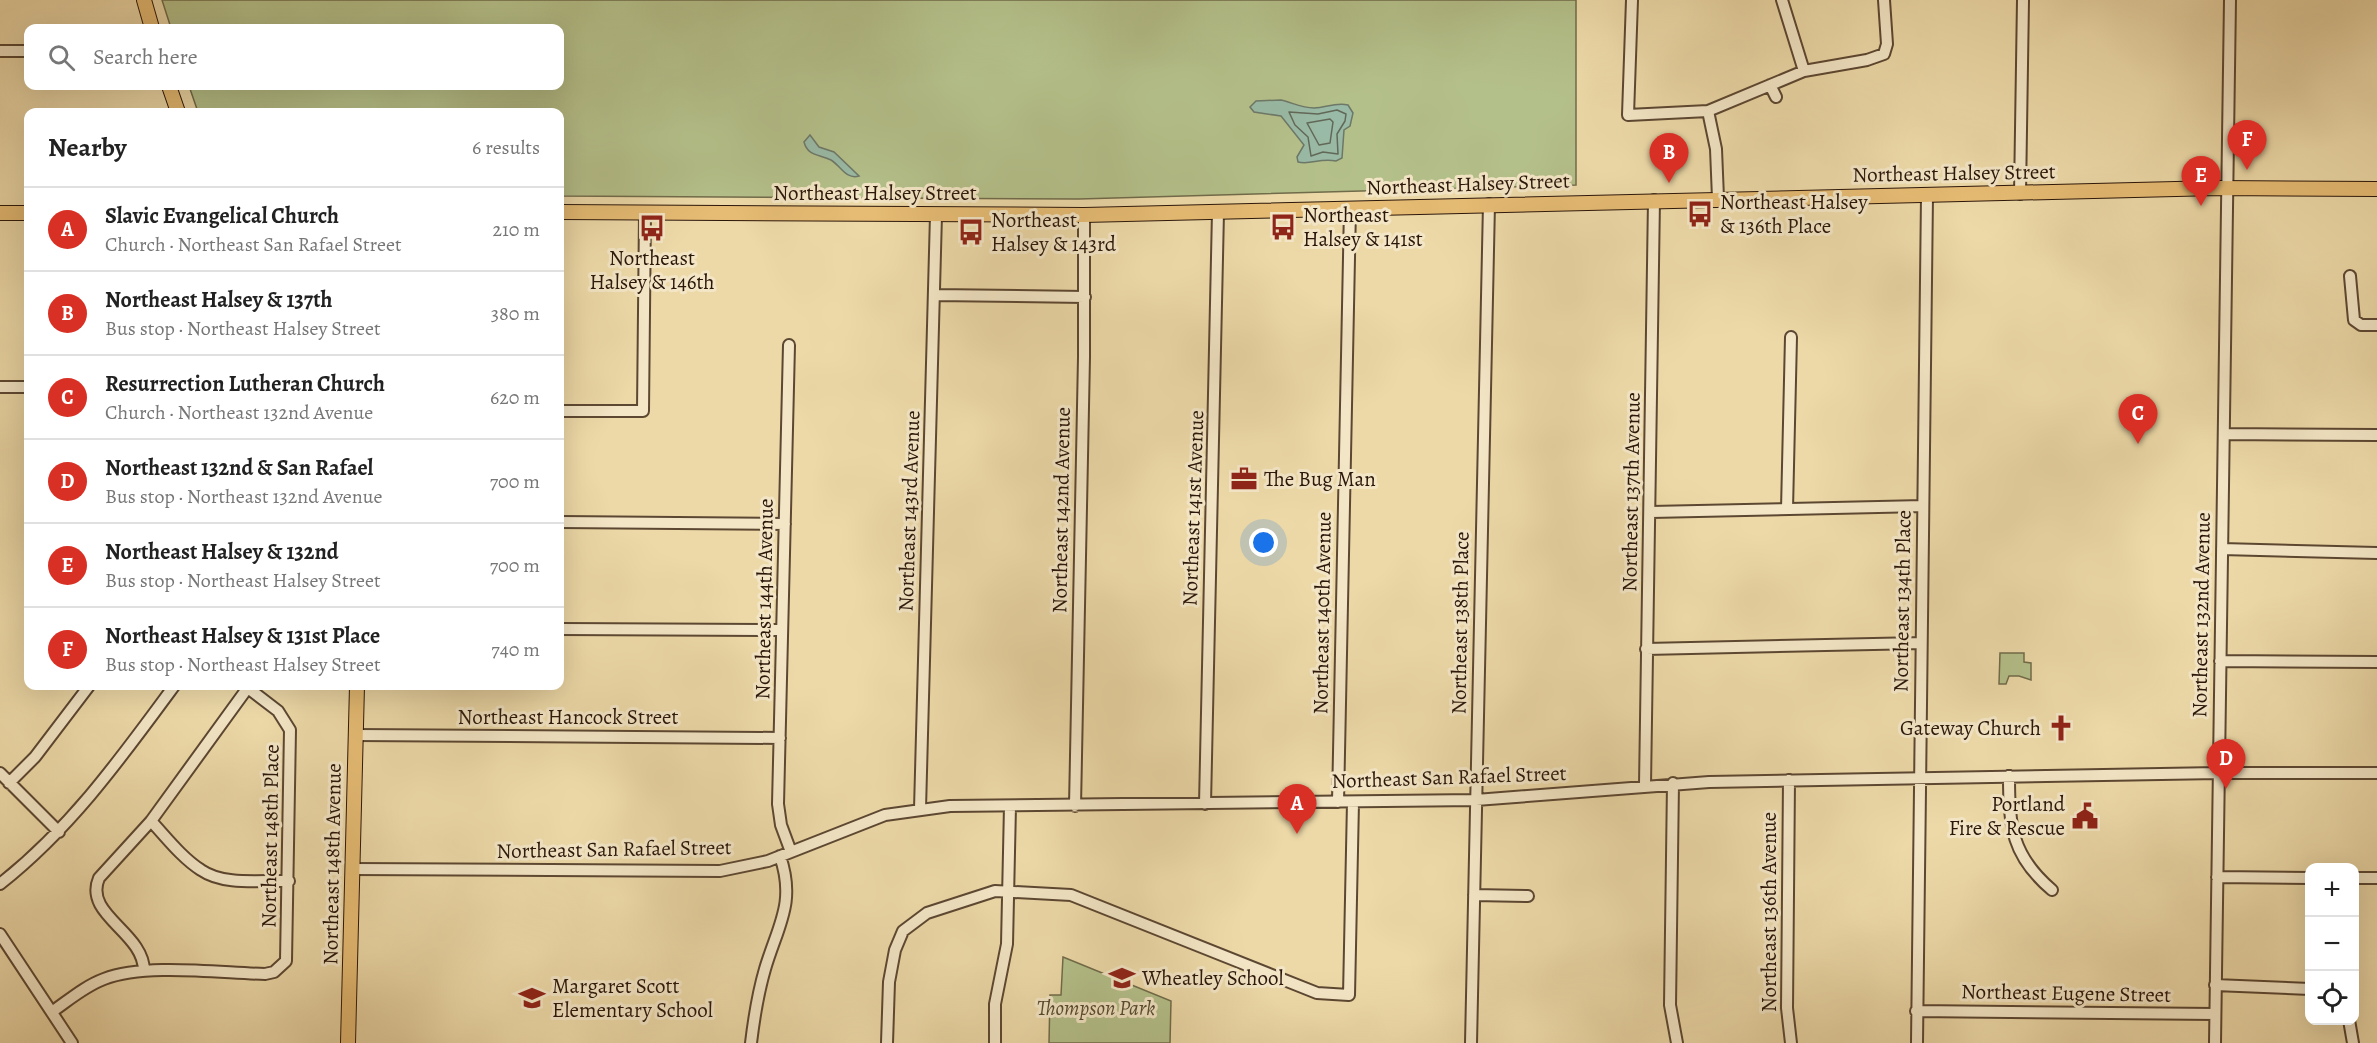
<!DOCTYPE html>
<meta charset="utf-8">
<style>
:root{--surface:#fff;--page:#f2f2f2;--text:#222;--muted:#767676;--line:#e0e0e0;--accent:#d93025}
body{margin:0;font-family:Alegreya,serif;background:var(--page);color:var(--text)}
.controls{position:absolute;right:18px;bottom:18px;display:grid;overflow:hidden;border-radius:12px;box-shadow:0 6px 24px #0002}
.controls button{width:54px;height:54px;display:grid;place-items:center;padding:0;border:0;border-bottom:2px solid var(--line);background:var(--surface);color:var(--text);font:30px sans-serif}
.you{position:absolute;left:1264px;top:543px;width:21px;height:21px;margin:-15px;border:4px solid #fff;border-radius:50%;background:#1a73e8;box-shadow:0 0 0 9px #1a73e833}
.badge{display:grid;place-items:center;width:39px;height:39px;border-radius:50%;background:var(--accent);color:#fff;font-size:20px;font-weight:700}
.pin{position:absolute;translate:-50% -50px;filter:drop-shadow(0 2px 3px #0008)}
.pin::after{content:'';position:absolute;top:32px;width:21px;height:18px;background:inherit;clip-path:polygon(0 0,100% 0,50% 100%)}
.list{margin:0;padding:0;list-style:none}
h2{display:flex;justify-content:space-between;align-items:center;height:78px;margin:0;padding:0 24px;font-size:26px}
h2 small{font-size:20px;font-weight:400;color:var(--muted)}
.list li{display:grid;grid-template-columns:39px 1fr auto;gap:18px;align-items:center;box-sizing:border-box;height:84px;padding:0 24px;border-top:2px solid var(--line)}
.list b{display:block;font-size:22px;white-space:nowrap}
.list p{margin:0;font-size:20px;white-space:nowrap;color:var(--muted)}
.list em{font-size:20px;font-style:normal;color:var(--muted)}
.icon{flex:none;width:33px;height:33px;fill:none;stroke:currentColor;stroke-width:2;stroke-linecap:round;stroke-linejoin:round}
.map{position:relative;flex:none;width:2377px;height:1043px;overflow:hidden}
.search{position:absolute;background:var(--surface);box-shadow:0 6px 24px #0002;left:24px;top:24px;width:540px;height:66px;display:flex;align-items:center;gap:15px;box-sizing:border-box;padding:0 21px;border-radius:12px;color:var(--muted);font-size:22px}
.panel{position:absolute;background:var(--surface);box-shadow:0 6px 24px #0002;left:24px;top:108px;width:540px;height:582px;border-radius:12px}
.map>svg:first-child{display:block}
.green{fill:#b4c08a;stroke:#706b4a;stroke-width:1.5}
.water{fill:#99baa6;stroke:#6d7868;stroke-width:1.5}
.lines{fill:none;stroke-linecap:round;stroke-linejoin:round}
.shore{stroke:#626858;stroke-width:1.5}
.minor-casing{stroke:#5c4732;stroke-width:14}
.major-casing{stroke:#2b160a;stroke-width:16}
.minor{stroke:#f3e6c6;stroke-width:10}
.major{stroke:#e6bc74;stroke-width:14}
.labels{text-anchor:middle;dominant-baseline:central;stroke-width:6;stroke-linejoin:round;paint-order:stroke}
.street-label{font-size:21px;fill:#2b160a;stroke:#f3e6c6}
.poi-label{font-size:21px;fill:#2b160a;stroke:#f3e6c6;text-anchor:start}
.park-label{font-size:21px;font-style:italic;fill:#544930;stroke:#f3e6c6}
</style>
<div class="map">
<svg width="2377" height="1043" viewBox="0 0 2377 1043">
<rect width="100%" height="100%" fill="#edd9a8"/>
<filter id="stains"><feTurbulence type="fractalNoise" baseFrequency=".00333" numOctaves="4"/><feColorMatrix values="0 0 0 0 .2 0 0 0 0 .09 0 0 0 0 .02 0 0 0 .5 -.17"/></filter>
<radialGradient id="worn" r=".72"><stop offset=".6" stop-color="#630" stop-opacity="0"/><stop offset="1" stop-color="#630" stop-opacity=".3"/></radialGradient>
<path class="green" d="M162,0H1576V185L1079,199L560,196V112H198L189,86H560V28H171Z
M2000,653H2024V662L2031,663V680L2019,676H2009L2006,684H1999Z
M1063,957L1171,1001L1170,1043H1049L1050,995H1061Z"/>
<path class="water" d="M1281,100C1293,103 1302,108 1314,108C1326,108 1335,102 1348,105L1353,113L1350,126L1344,130L1342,158L1336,161C1319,158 1311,165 1298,162L1297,157L1304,145L1281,116L1254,112L1250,107L1256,101Z
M810,135L819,147L834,152L859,176C846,180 841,166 831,160C820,154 808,157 804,142Z"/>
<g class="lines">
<path class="shore" d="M1337,110L1346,114L1345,121L1337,134L1338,154L1323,152L1311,156L1308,137L1295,125L1289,112L1318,114Z
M1330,119L1333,122L1330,143L1319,145L1307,123Z"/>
<g class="minor-casing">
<path id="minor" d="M1632,0L1628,115L1708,111L1804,71L1867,60L1884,54L1887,44L1884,0
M1782,0L1804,71
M0,51H28
M1770,85L1776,97
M1708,111L1716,149L1718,198
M2020,194L2023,0
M2350,276L2354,320L2361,325H2377
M935,295L1085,297
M789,345L778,804L781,825L791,852
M0,387H28
M560,411H643L645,213
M2224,434L2377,435
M1787,509L1791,337
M1651,512L1923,506
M560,522L785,524
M2222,549L2377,553
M560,629L782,630
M1646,649L1921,643
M2220,661L2377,662
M356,735L780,738
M0,773L59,832
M2009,776C2009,827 2012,856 2052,890
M1789,780L1787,1008L1791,1043
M9,783L35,757L89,686
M1673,783L1670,1005L1677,1043
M1645,785L1654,200
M1338,802L1350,208
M1205,804L1218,212
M1075,806L1084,357V215
M920,809L936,215
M151,821C166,837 182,858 201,870C224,886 261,880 289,881
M352,869L720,871L768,861L885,815L950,806L1476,800L1709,782L2218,773H2377
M2217,877L2310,878
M2354,878H2377
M0,884C71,828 121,758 174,686
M1474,895L1528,896
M0,934L72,1043
M144,971C144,932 83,915 99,878L151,821L249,686
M2215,985L2310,989
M53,1011C69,1000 85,986 104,979C145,963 220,973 265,974L274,972L286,961L290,730L278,711L248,688
M1916,1011L2215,1014
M2349,1020L2353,1043
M751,1043C754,1018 758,993 765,969C778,925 796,903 780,856
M887,1043L889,982L895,950L903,931L927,913L995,891L1071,895L1317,993L1349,995L1353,802
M995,1043V1004L1007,944L1010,806
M1471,1043L1489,204
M1917,1043L1927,196
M2215,1043L2230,0"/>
</g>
<g class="major-casing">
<path id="major" d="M144,0L152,28
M169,86L178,112
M560,212L1084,215L2217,188L2377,189
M0,213H28
M348,1043L357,686"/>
</g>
<use href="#minor" class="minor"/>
<use href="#major" class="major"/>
</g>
<defs>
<g id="bus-bare" transform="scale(2.07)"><path d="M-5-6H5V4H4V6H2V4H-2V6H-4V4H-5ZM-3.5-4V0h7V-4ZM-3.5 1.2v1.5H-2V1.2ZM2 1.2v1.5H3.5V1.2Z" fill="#8f2418" stroke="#f3e6c6" stroke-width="2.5" paint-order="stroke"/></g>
<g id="office-bare" transform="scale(2.07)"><path d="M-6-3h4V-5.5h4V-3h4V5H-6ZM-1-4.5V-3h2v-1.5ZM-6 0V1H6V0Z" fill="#8f2418" stroke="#f3e6c6" stroke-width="2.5" paint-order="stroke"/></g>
<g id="church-bare" transform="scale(2.07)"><path d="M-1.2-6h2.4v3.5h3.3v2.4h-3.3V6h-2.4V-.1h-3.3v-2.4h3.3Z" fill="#8f2418" stroke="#f3e6c6" stroke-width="2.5" paint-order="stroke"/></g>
<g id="civic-bare" transform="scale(2.07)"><path d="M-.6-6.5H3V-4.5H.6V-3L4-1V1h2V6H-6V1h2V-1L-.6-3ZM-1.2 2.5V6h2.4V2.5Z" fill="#8f2418" stroke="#f3e6c6" stroke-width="2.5" paint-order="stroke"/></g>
<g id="school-bare" transform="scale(2.07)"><path d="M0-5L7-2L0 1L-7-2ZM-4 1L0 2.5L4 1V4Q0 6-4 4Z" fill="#8f2418" stroke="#f3e6c6" stroke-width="2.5" paint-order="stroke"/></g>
</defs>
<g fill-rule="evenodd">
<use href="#bus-bare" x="1700" y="214"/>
<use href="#bus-bare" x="1283" y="227"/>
<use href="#bus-bare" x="652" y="228"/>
<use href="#bus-bare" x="971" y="232"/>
<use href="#office-bare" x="1244" y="479"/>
<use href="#church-bare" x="2061" y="728"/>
<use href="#civic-bare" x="2085" y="816"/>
<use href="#school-bare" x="1122" y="978"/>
<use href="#school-bare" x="532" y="998"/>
</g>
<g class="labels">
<g class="street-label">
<text transform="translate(1954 173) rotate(-1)">Northeast Halsey Street</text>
<text transform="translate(1468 184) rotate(-2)">Northeast Halsey Street</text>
<text x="875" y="193">Northeast Halsey Street</text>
<text transform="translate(1631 492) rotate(-89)">Northeast 137th Avenue</text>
<text transform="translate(1193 508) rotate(-88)">Northeast 141st Avenue</text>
<text transform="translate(1061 510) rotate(-89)">Northeast 142nd Avenue</text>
<text transform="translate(909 511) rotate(-88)">Northeast 143rd Avenue</text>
<text transform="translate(764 599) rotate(-89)">Northeast 144th Avenue</text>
<text transform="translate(1902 601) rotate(-89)">Northeast 134th Place</text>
<text transform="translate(1322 613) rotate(-89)">Northeast 140th Avenue</text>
<text transform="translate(2201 615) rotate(-89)">Northeast 132nd Avenue</text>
<text transform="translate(1460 623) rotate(-89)">Northeast 138th Place</text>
<text x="568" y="717">Northeast Hancock Street</text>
<text transform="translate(1449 777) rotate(-2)">Northeast San Rafael Street</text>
<text transform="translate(270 836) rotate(-89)">Northeast 148th Place</text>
<text transform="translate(614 849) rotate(-1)">Northeast San Rafael Street</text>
<text transform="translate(332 864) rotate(-89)">Northeast 148th Avenue</text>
<text transform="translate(1769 912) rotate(-90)">Northeast 136th Avenue</text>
<text transform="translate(2066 993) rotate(1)">Northeast Eugene Street</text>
</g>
<g class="poi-label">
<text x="1720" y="202">Northeast Halsey<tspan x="1720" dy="24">&amp; 136th Place</tspan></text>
<text x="1303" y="215">Northeast<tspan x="1303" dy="24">Halsey &amp; 141st</tspan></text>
<text x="991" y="220">Northeast<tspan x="991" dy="24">Halsey &amp; 143rd</tspan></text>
<text x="652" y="258" text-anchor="middle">Northeast<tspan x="652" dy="24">Halsey &amp; 146th</tspan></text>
<text x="1264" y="479">The Bug Man</text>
<text x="2041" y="728" text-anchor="end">Gateway Church</text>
<text x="2065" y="804" text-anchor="end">Portland<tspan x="2065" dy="24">Fire &amp; Rescue</tspan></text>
<text x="1142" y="978">Wheatley School</text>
<text x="552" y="986">Margaret Scott<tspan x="552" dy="24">Elementary School</tspan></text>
</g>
<g class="park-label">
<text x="1096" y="1008">Thompson Park</text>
</g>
</g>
<rect width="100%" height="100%" filter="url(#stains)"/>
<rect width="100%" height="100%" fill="url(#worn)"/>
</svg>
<div class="controls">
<button>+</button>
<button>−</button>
<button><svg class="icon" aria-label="locate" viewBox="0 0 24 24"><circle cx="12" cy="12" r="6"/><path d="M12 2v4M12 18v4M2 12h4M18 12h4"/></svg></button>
</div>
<div class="you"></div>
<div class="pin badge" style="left:1297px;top:834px">A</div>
<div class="pin badge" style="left:1669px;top:183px">B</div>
<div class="pin badge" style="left:2138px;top:444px">C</div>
<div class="pin badge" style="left:2226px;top:789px">D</div>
<div class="pin badge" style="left:2201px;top:206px">E</div>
<div class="pin badge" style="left:2247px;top:170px">F</div>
<div class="search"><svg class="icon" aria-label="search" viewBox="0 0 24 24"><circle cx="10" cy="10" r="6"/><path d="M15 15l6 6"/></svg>Search here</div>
<section class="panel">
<h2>Nearby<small>6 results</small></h2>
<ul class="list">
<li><span class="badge">A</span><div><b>Slavic Evangelical Church</b><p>Church · Northeast San Rafael Street</p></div><em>210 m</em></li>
<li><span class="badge">B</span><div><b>Northeast Halsey &amp; 137th</b><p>Bus stop · Northeast Halsey Street</p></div><em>380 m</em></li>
<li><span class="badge">C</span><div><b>Resurrection Lutheran Church</b><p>Church · Northeast 132nd Avenue</p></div><em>620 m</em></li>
<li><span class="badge">D</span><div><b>Northeast 132nd &amp; San Rafael</b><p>Bus stop · Northeast 132nd Avenue</p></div><em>700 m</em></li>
<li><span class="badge">E</span><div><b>Northeast Halsey &amp; 132nd</b><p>Bus stop · Northeast Halsey Street</p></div><em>700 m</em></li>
<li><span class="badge">F</span><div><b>Northeast Halsey &amp; 131st Place</b><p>Bus stop · Northeast Halsey Street</p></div><em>740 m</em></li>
</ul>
</section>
</div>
